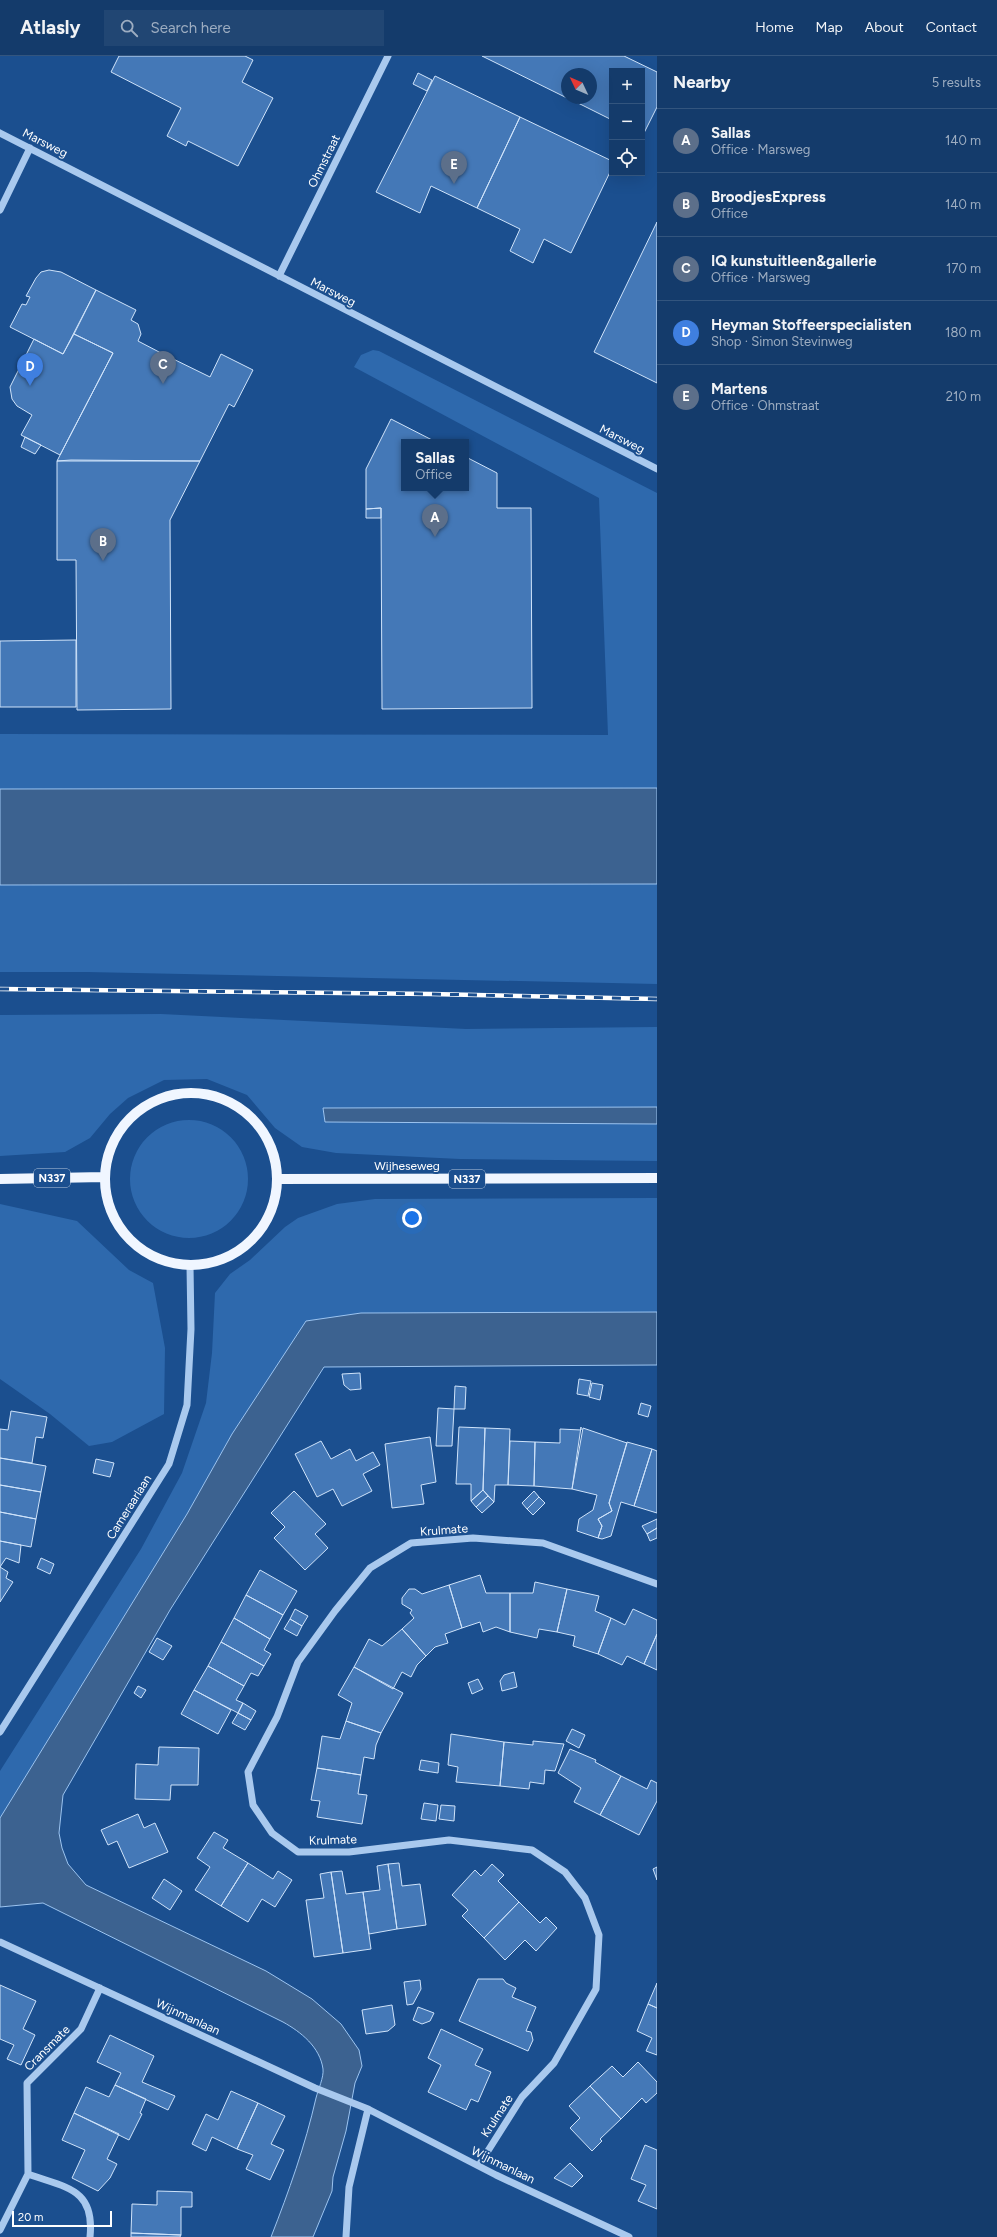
<!DOCTYPE html>
<meta charset="utf-8">
<style>
:root{--surface:#143b6b;--page:#214673;--text:#f1f3f6;--muted:#9dadc1;--line:#33557e;--accent:#8bbbb9}
body{margin:0;font-family:Figtree,sans-serif;background:var(--page);color:var(--text)}
.controls{position:absolute;right:12px;top:12px;display:grid;overflow:hidden;border-radius:0px;box-shadow:0 4px 16px #0002}
.controls button{width:36px;height:36px;display:grid;place-items:center;padding:0;border:0;border-bottom:1px solid var(--line);background:var(--surface);color:var(--text);font:20px sans-serif}
.compass{position:absolute;left:561px;top:12px;width:36px;height:36px;border-radius:50%;background:var(--surface);box-shadow:0 4px 16px #0002;rotate:314deg}
.scale{position:absolute;left:12px;bottom:10px;width:100px;box-sizing:border-box;padding-left:4px;border:2px solid #fff;border-top:0;font-size:11px;line-height:14px;white-space:nowrap;color:#fff;-webkit-text-stroke:3px #1b4f8f;paint-order:stroke}
.you{position:absolute;left:412px;top:1162px;width:14px;height:14px;margin:-10px;border:3px solid #fff;border-radius:50%;background:#1a73e8;box-shadow:0 0 0 6px #1a73e833}
.badge{display:grid;place-items:center;width:26px;height:26px;border-radius:50%;background:var(--accent);color:#fff;font-size:13px;font-weight:700}
.pin{position:absolute;translate:-50% -33px;filter:drop-shadow(0 1px 2px #0008)}
.pin::after{content:'';position:absolute;top:21px;width:14px;height:12px;background:inherit;clip-path:polygon(0 0,100% 0,50% 100%)}
.popup{position:absolute;left:401px;top:383px;width:68px;height:52px;box-sizing:border-box;display:grid;place-content:center;border-radius:0px;background:var(--surface);filter:drop-shadow(0 1px 3px #0005);font-size:13px;white-space:nowrap;color:var(--muted)}
.popup b{font-size:15px;color:var(--text)}
.popup::after{content:'';position:absolute;left:50%;top:100%;margin-left:-8px;border:8px solid transparent;border-top-color:var(--surface)}
.list{margin:0;padding:0;list-style:none}
h2{display:flex;justify-content:space-between;align-items:center;height:52px;margin:0;padding:0 16px;font-size:17px}
h2 small{font-size:13px;font-weight:400;color:var(--muted)}
.list li{display:grid;grid-template-columns:26px 1fr auto;gap:12px;align-items:center;box-sizing:border-box;height:64px;padding:0 16px;border-top:1px solid var(--line)}
.list b{display:block;font-size:15px;white-space:nowrap}
.list p{margin:0;font-size:13px;white-space:nowrap;color:var(--muted)}
.list em{font-size:13px;font-style:normal;color:var(--muted)}
.icon{flex:none;width:22px;height:22px;fill:none;stroke:currentColor;stroke-width:2;stroke-linecap:round;stroke-linejoin:round}
.map{position:relative;flex:none;width:657px;height:2181px;overflow:hidden}
header{display:flex;align-items:center;gap:24px;box-sizing:border-box;height:56px;padding:0 20px;background:var(--surface);border-bottom:1px solid var(--line)}
header strong{font-size:19px}
nav{display:flex;gap:22px;margin-inline-start:auto;font-size:14px}
.search{width:280px;height:36px;background:var(--page);display:flex;align-items:center;gap:10px;box-sizing:border-box;padding:0 14px;border-radius:0px;color:var(--muted);font-size:15px}
main{display:flex}
aside{flex:1;background:var(--surface)}
.map>svg:first-child{display:block}
.green{fill:#2e69ad}
.water{fill:#3c6290;stroke:#9cc4f0}
.building{fill:#4478b7;stroke:#cfe3fa}
.lines{fill:none;stroke-linecap:round;stroke-linejoin:round}
.minor{stroke:#a9c9ee;stroke-width:7}
.major{stroke:#f0f6ff;stroke-width:10}
.rail-casing{stroke:#fff;stroke-width:4.5}
.rail{stroke:#1b4f8f;stroke-width:3;stroke-dasharray:9;stroke-linecap:butt}
.labels{text-anchor:middle;dominant-baseline:central;stroke-width:4;stroke-linejoin:round;paint-order:stroke}
.shield{fill:#1b4f8f;stroke:#bbcadd;stroke-width:1}
.shield-label{font-size:11px;font-weight:bold;fill:#fff}
.street-label{font-size:12px;fill:#fff;stroke:#1b4f8f}
</style>
<header>
<strong>Atlasly</strong>
<div class="search"><svg class="icon" aria-label="search" viewBox="0 0 24 24"><circle cx="10" cy="10" r="6"/><path d="M15 15l6 6"/></svg>Search here</div>
<nav><a>Home</a><a>Map</a><a>About</a><a>Contact</a></nav>
</header>
<main>
<div class="map">
<svg width="657" height="2181" viewBox="0 0 657 2181">
<rect width="100%" height="100%" fill="#1b4f8f"/>
<path class="green" d="M373,294L379,295L657,437V732L0,733V678L608,679L599,442L354,311L361,299Z
M45,828H657V928L87,916H0V829Z
M161,958L466,973L657,971V1051L323,1053L325,1066L657,1068V1105L460,1103L336,1097L302,1091L275,1072L247,1039L207,1023L164,1024L128,1042L110,1058L90,1082L65,1096L0,1100V959Z
M130 1123a59 59 0 1 1 118 0a59 59 0 1 1-118 0Z
M657,1142V1256L361,1257L306,1266L232,1378L187,1458L0,1762V1715L141,1493L182,1417L206,1347L212,1297L215,1237L230,1218L250,1204L285,1171L298,1162L337,1148L375,1143Z
M0,1148L77,1165L129,1214L153,1227L165,1292L164,1358L112,1386L89,1390L50,1358L0,1323Z"/>
<path class="water" d="M657,732V828L0,829V733Z
M657,1051V1068L325,1066L323,1052Z
M657,1256V1309L324,1311L170,1554L63,1739L59,1777L62,1792L68,1808L86,1829L266,1915L312,1943L341,1968L359,1994L362,2010L355,2027L346,2075L333,2121L332,2135L313,2181H271C289,2135 305,2090 316,2042C318,2034 324,2021 323,2013C320,1991 301,1976 283,1966L43,1847L0,1851V1762L187,1458L232,1378L306,1265L361,1257Z"/>
<path class="building" d="M119,0H245L253,4L242,26L273,42L238,110L188,85L186,90L167,80L181,52L111,16Z
M482,0H624L657,16V51L643,79L642,15H612V64L568,42H591V18H567V42Z
M418,17L432,24L427,35L413,28Z
M435,20L520,61L477,152L431,130L420,157L376,136Z
M520,61L612,105V112L571,197L544,183L533,207L510,195L520,173L477,152Z
M657,166V327L594,296Z
M49,214L61,216L96,234L63,298L10,271L22,248L26,249L30,241L26,240L36,222L41,216Z
M96,234L136,254L131,264L138,268L141,278L138,285L161,297L210,321L221,298L253,314L234,351L229,348L200,405H57L113,297L74,278Z
M74,278L113,297L60,399L21,379L32,359L17,350L12,343L10,331L34,283L63,298Z
M391,363L436,386H404V432H466V401L497,417V452H531L532,652L382,653L381,452L366,453V413Z
M25,381L41,389L35,398L21,391Z
M71,404L200,405L170,464L171,653L77,654L76,504H57V405Z
M381,452V462H366V453Z
M76,584V651H0V585Z
M360,1317L361,1333L350,1334L344,1329L342,1318Z
M579,1323L591,1325L588,1340L577,1338Z
M592,1327L603,1329L600,1344L589,1341Z
M455,1330L466,1331L465,1353H454Z
M641,1347L651,1350L648,1361L638,1358Z
M438,1352L454,1353L452,1390H436Z
M11,1355L47,1361L43,1382L36,1381L32,1407L0,1402V1373L8,1374Z
M459,1371L485,1372L483,1434L471,1445V1428H456Z
M581,1371L572,1433L534,1430L535,1386L560,1387V1373L581,1374Z
M485,1372L510,1373L508,1429H495L494,1446L483,1434Z
M583,1372L627,1387L609,1447L612,1455L598,1463L602,1470L598,1482L577,1475L579,1463L593,1454L597,1439L572,1433Z
M430,1381L436,1426L421,1429L424,1448L392,1452L385,1388Z
M321,1385L331,1403L350,1393L356,1405L373,1396L380,1409L363,1418L372,1435L342,1450L333,1433L317,1441L295,1398Z
M510,1385L535,1386L534,1430L508,1429Z
M627,1386L652,1393L634,1450L621,1446L611,1480L602,1483L598,1482L602,1470L598,1463L612,1455L609,1447Z
M652,1393L657,1395V1457L634,1450Z
M0,1402L46,1410L41,1436L0,1429Z
M96,1403L114,1407L110,1421L93,1417Z
M0,1429L41,1436L36,1463L0,1456Z
M483,1434L488,1440L476,1451L471,1445Z
M294,1435L326,1468L315,1478L328,1492L305,1514L274,1482L285,1471L271,1457Z
M534,1435L539,1441L527,1453L522,1447Z
M488,1440L494,1446L482,1457L476,1451Z
M539,1441L545,1447L533,1459L527,1453Z
M0,1456L36,1463L31,1491L0,1485Z
M657,1463V1472L647,1478L642,1470Z
M657,1472V1482L650,1485L647,1478Z
M0,1485L21,1489L19,1507L6,1502L0,1511L8,1516L6,1522L13,1526L0,1546Z
M41,1502L54,1508L50,1518L37,1512Z
M260,1514L297,1535L283,1559L246,1539Z
M480,1519L486,1537H510V1576L496,1571L483,1576L480,1566L462,1572L449,1529Z
M535,1526L567,1533L557,1576L539,1573L537,1582L510,1576V1537H533Z
M449,1529L462,1572L445,1578L448,1587L435,1591L426,1600L402,1573L414,1562L410,1557L412,1554L402,1548V1542L409,1533H415L422,1538Z
M567,1533L599,1540L595,1555L611,1562L598,1598L573,1590L575,1580L557,1576Z
M246,1539L283,1559L270,1583L234,1562Z
M295,1553L308,1560L302,1570L290,1563Z
M633,1553L657,1564V1578L644,1608L627,1600L622,1609L598,1598L611,1562L625,1569Z
M234,1562L270,1583L264,1594L271,1598L264,1610L221,1586Z
M290,1563L302,1570L297,1580L284,1573Z
M402,1573L426,1600L417,1609L411,1621L402,1616L393,1633L354,1611L369,1583L382,1590Z
M657,1578V1614L644,1608Z
M157,1582L172,1590L163,1604L149,1596Z
M221,1586L264,1610L258,1620L251,1617L244,1630L208,1610Z
M208,1610L244,1630L236,1644L243,1647L238,1657L194,1634Z
M354,1611L403,1637L381,1677L346,1665L352,1647L338,1639Z
M514,1616L517,1631L502,1635L500,1625L504,1619Z
M478,1623L483,1633L472,1638L468,1627Z
M138,1630L146,1634L141,1642L134,1637Z
M194,1634L231,1654L218,1678L181,1658Z
M243,1647L256,1655L251,1664L238,1657Z
M238,1657L251,1664L245,1674L232,1667Z
M346,1665L381,1677L376,1689L374,1703L364,1701L361,1719L317,1712L322,1680L340,1683Z
M572,1673L585,1679L579,1692L566,1685Z
M451,1678L504,1686L500,1730L456,1726L458,1711L448,1709Z
M533,1685L564,1688L555,1715L545,1714L544,1728L530,1726L529,1733L500,1730L504,1686L533,1689Z
M159,1691L199,1692L198,1729H171L170,1744L135,1743L136,1708L158,1709Z
M570,1693L596,1704L595,1706L621,1720L600,1759L574,1746L581,1732L558,1717Z
M421,1704L439,1707L438,1717L419,1714Z
M317,1712L361,1719L358,1738L367,1739L362,1768L317,1761L320,1745L311,1744Z
M621,1720L647,1733L651,1724L657,1727V1745L639,1779L600,1759Z
M424,1747L438,1749L436,1765L421,1763Z
M441,1749L455,1750L454,1765L439,1763Z
M138,1758L144,1772L155,1767L168,1796L129,1812L117,1785L108,1789L101,1774Z
M214,1776L228,1784L223,1792L248,1807L221,1850L195,1834L210,1811L197,1802Z
M248,1807L273,1823L278,1815L292,1824L275,1851L262,1843L248,1866L221,1850Z
M399,1807L402,1830L420,1828L426,1869L397,1873L388,1808Z
M388,1808L397,1873L369,1878L363,1836L380,1834L377,1810Z
M492,1808L504,1819L498,1825L519,1846L484,1882L462,1860L468,1854L452,1839L475,1814L481,1820Z
M657,1811V1824L653,1813Z
M342,1815L346,1838L363,1836L371,1893L343,1897L331,1816Z
M331,1816L343,1897L314,1901L306,1844L324,1842L320,1818Z
M164,1823L182,1835L170,1854L152,1842Z
M519,1846L540,1867L546,1861L557,1872L536,1895L525,1884L505,1904L484,1882Z
M478,1923H503L506,1927L516,1932L512,1941L536,1951L526,1975L531,1976L533,1984L528,1995L459,1965Z
M420,1924L421,1933L413,1948L407,1949L404,1926Z
M657,1927V1952L648,1948Z
M0,1929L36,1945L23,1973L35,1979L21,2009L7,2003L14,1989L0,1983Z
M648,1948L657,1952V1999L646,1995L652,1982L637,1975Z
M392,1949L395,1969L388,1975L366,1978L362,1954Z
M418,1951L434,1957L430,1965L422,1968L413,1964Z
M441,1973L483,1993L475,2009L491,2016L478,2046L471,2043L466,2054L428,2036L441,2009L428,2002Z
M110,1979L154,2000L142,2026L175,2040L168,2054L115,2029L121,2017L97,2006Z
M638,2006L657,2026V2037L646,2047L642,2042L621,2063L590,2030L612,2010L623,2021Z
M115,2029L146,2043L140,2057L142,2058L129,2084L74,2057L86,2031L109,2041Z
M590,2030L621,2063L600,2083L602,2085L592,2095L570,2072L580,2062L569,2050Z
M231,2035L258,2047L237,2093L212,2081L206,2095L192,2088L206,2058L218,2064Z
M258,2047L285,2060L271,2088L284,2094L270,2124L246,2113L253,2099L237,2093Z
M74,2057L119,2078L107,2103L117,2108L110,2122L98,2135L72,2122L85,2094L62,2084Z
M645,2089L657,2094V2153L638,2145L646,2129L631,2123Z
M570,2107L583,2120L572,2131L554,2122Z
M157,2135L192,2136V2151H181V2179L131,2177L132,2148L157,2149Z
M131,2177L181,2179L180,2181H131Z"/>
<g class="lines">
<path class="minor" d="M0,77L657,413
M0,154L30,92
M279,220L388,0
M0,1676L169,1408L187,1349L191,1273L190,1210
M0,1886L315,2032L368,2053L496,2119L629,2181
M479,2109L522,2041L554,2007L596,1933L599,1879L585,1842L565,1816L532,1794L449,1784L349,1796H298L272,1777L253,1749L248,1716L277,1661L298,1606L335,1555L370,1512L411,1487L473,1482L543,1487L657,1528
M28,2118L27,2027L81,1973L100,1932
M0,2174L28,2118C66,2132 95,2132 90,2181
M346,2181L349,2131L368,2053"/>
<path class="major" d="M105 1123a86 86 0 1 1 172 0a86 86 0 1 1-172 0Z
M0,1123L104,1121
M277,1123L657,1122"/>
<g class="rail-casing">
<path id="rail" d="M0,933L431,938L657,943"/>
</g>
<use href="#rail" class="rail"/>
</g>
<g class="labels">
<g class="shield">
<rect x="34" y="1113" width="36" height="18" rx="3"/>
<rect x="449" y="1114" width="36" height="18" rx="3"/>
</g>
<g class="shield-label">
<text x="52" y="1122">N337</text>
<text x="467" y="1123">N337</text>
</g>
<g class="street-label">
<text transform="translate(45 87) rotate(27)">Marsweg</text>
<text transform="translate(324 105) rotate(-64)">Ohmstraat</text>
<text transform="translate(333 236) rotate(27)">Marsweg</text>
<text transform="translate(622 383) rotate(27)">Marsweg</text>
<text x="407" y="1110">Wijheseweg</text>
<text transform="translate(129 1451) rotate(-58)">Cameraarlaan</text>
<text transform="translate(444 1474) rotate(-4)">Krulmate</text>
<text transform="translate(333 1784) rotate(-2)">Krulmate</text>
<text transform="translate(188 1961) rotate(25)">Wijnmanlaan</text>
<text transform="translate(47 1992) rotate(-45)">Cransmate</text>
<text transform="translate(497 2060) rotate(-57)">Krulmate</text>
<text transform="translate(503 2109) rotate(26)">Wijnmanlaan</text>
</g>
</g>
</svg>
<div class="controls">
<button>+</button>
<button>−</button>
<button><svg class="icon" aria-label="locate" viewBox="0 0 24 24"><circle cx="12" cy="12" r="6"/><path d="M12 2v4M12 18v4M2 12h4M18 12h4"/></svg></button>
</div>
<svg class="compass" viewBox="-18 -18 36 36"><path d="M0-13l5 13h-10z" fill="#e53935"/><path d="M0 13l5-13h-10z" fill="#9dadc1"/></svg>
<div class="scale">20 m</div>
<div class="you"></div>
<div class="pin badge" style="left:435px;top:481px;background:#5c6f8a">A</div>
<div class="popup"><b>Sallas</b>Office</div>
<div class="pin badge" style="left:103px;top:505px;background:#5c6f8a">B</div>
<div class="pin badge" style="left:163px;top:328px;background:#5c6f8a">C</div>
<div class="pin badge" style="left:30px;top:330px;background:#3f7fe0">D</div>
<div class="pin badge" style="left:454px;top:128px;background:#5c6f8a">E</div>
</div>
<aside>
<h2>Nearby<small>5 results</small></h2>
<ul class="list">
<li><span class="badge" style="background:#5c6f8a">A</span><div><b>Sallas</b><p>Office · Marsweg</p></div><em>140 m</em></li>
<li><span class="badge" style="background:#5c6f8a">B</span><div><b>BroodjesExpress</b><p>Office</p></div><em>140 m</em></li>
<li><span class="badge" style="background:#5c6f8a">C</span><div><b>IQ kunstuitleen&amp;gallerie</b><p>Office · Marsweg</p></div><em>170 m</em></li>
<li><span class="badge" style="background:#3f7fe0">D</span><div><b>Heyman Stoffeerspecialisten</b><p>Shop · Simon Stevinweg</p></div><em>180 m</em></li>
<li><span class="badge" style="background:#5c6f8a">E</span><div><b>Martens</b><p>Office · Ohmstraat</p></div><em>210 m</em></li>
</ul>
</aside>
</main>
